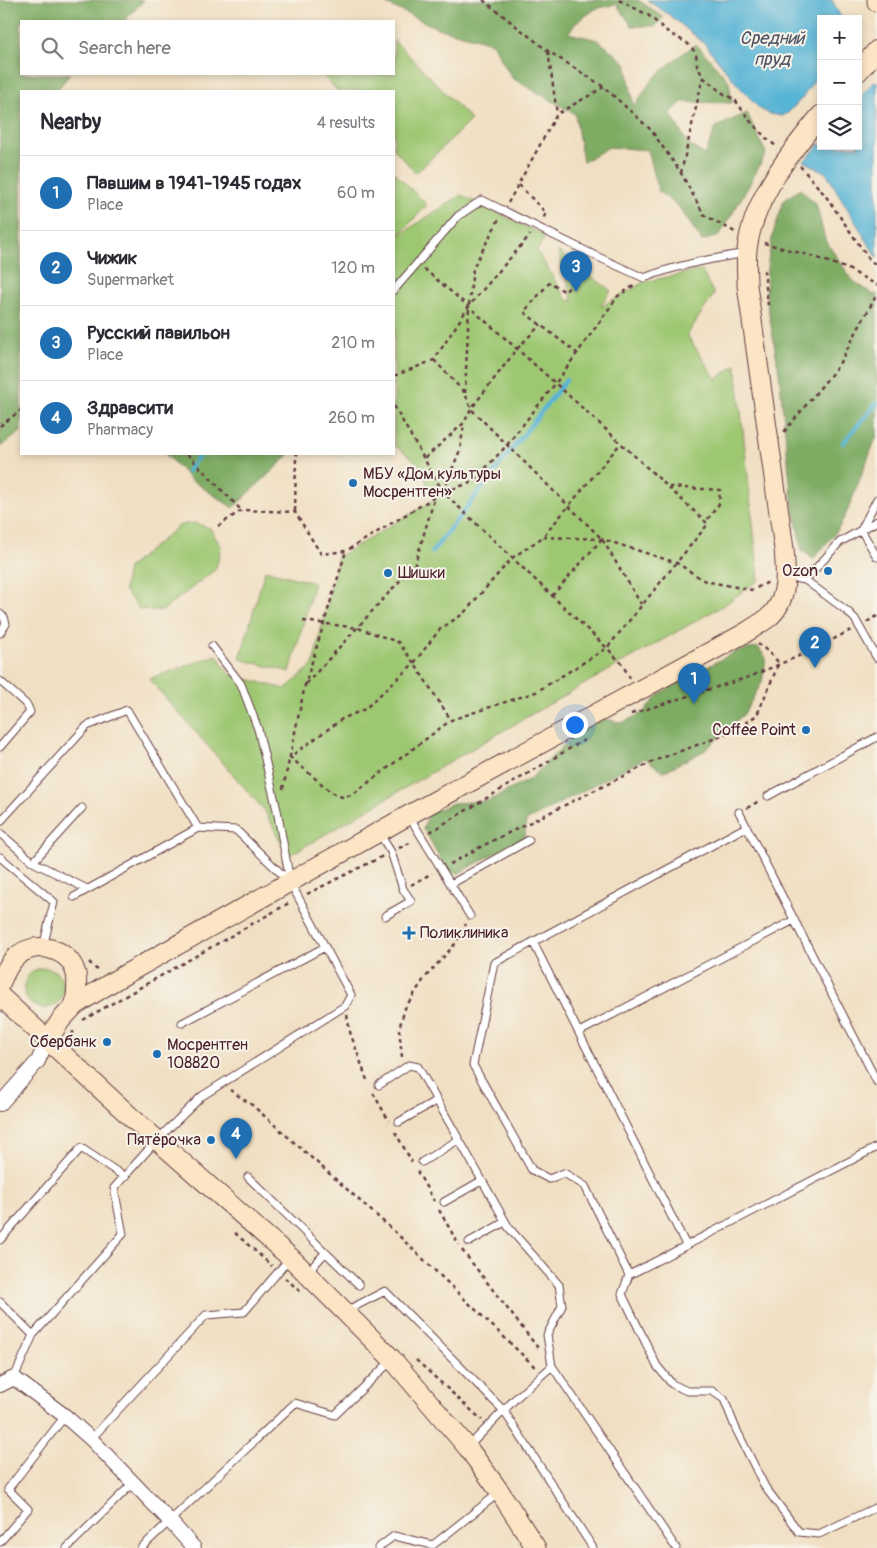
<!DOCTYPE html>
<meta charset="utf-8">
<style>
:root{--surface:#fff;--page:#f7f7f7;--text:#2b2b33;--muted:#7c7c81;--line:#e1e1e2;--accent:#1f6fb2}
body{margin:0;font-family:Pangolin,sans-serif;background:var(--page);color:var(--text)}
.controls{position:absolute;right:15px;top:15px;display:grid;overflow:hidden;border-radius:0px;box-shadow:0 2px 8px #0003}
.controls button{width:45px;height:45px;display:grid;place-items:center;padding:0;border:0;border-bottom:1px solid var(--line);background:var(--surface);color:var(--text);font:25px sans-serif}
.you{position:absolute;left:574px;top:724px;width:18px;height:18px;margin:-12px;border:4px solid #fff;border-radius:50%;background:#1a73e8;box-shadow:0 0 0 8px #1a73e833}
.badge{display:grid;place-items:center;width:32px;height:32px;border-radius:50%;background:var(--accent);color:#fff;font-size:16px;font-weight:700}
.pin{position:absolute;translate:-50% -41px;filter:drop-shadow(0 1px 2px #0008)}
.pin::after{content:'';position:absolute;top:26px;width:18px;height:15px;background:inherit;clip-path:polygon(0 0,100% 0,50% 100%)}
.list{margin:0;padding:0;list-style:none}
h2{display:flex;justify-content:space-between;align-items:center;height:65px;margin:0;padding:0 20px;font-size:21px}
h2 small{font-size:16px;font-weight:400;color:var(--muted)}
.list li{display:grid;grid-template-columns:32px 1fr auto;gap:15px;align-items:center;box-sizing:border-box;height:75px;padding:0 20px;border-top:1px solid var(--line)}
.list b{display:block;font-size:19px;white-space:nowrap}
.list p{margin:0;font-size:16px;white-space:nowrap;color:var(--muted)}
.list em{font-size:16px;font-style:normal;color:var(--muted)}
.icon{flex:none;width:28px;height:28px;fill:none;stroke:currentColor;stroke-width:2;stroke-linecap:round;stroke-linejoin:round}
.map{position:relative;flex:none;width:877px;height:1548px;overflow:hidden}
.search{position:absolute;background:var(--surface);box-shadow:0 2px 8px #0003;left:20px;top:20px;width:375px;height:55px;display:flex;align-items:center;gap:12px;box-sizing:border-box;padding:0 18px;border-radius:0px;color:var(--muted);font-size:19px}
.panel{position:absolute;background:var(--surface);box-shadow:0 2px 8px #0003;left:20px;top:90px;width:375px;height:365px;border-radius:0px}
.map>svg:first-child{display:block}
.green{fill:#9ec772;stroke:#74734e}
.forest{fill:#7eac64;stroke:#646648}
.water{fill:#57b4d5;stroke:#506a80}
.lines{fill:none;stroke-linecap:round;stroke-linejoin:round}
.stream{stroke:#57b4d5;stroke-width:4.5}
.lane-casing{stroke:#633c42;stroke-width:9}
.street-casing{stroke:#633c42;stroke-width:16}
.secondary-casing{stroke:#633c42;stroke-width:21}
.path{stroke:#633c42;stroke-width:2.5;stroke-dasharray:4 4;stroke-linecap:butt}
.lane{stroke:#fff;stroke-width:7}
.street{stroke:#fff;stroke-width:14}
.secondary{stroke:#fce5c4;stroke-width:19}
.poi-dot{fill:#1f6fb2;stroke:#f7f3e8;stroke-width:2}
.labels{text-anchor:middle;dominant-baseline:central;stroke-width:4;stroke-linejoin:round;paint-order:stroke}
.poi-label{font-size:16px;fill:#4a1f2b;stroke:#f7f3e8;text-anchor:start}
.water-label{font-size:18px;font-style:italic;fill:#4f5366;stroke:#f7f3e8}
</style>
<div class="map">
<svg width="877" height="1548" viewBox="0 0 877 1548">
<rect width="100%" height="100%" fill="#f7f3e8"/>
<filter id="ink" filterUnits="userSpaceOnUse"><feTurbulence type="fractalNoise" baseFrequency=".02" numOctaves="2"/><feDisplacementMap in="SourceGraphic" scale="10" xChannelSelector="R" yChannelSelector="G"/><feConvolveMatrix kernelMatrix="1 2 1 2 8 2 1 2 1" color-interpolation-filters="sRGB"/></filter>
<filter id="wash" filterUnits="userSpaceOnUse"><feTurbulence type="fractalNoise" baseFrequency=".0096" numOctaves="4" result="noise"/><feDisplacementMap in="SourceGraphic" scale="20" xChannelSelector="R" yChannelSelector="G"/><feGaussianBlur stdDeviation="1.12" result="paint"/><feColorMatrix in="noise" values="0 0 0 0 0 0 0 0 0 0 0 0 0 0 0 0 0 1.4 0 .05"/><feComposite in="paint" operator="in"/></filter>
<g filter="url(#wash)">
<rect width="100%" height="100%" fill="#f0dfc2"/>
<path class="green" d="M394,40L471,120L416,173L394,149V91H338L321,74H394Z
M394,172L427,205L398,236L461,195L545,236L537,251L567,300L573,301L558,251L611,291L601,305L602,306L644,282L701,270L714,294L687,335L716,379L736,365L759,580L724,605L532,714L288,856L265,811L149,679L217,655L229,674L285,689L313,665L338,557L434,500L418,463L394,445Z
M194,523L210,528L221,547L216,569L162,611L139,609L124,590L128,568L180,525Z
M265,570L314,583L290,672L240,659Z
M24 988a20 20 0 1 1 40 0a20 20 0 1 1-40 0Z"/>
<path class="forest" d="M0,0H144L124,21H21V74H70L56,91H21V432L0,447Z
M378,0H638L663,17L656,26H632L616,4L595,9L575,24L568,33L598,40L626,63L634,107L651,81L674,60L696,44L729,81L732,103L682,102L670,113L689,145L705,155L716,127L747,113L766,153L747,189L719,236L702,241L679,207L659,192L648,150L609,147L583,162L575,114L512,78L492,43L437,28Z
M800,189L816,204L825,239L852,280L874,295L877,294V435L848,510L837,531L813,559L802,550L792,501L779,372L766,296L767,266L773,234L784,200Z
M165,454H290L233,508L190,479Z
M758,647L766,658L762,682L744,714L704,751L663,772L645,758L526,821L525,837L457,874L447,870L423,828L430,813L453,803L488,801L530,779L577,732L598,717L622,723L644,712L659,694L686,678L735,652Z"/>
<path class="water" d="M647,0H832L842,19H821V70L803,97L788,113L782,116L770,114L760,109L736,83L705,44L668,14Z
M874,81L877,82V258L826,173L804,161L821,143V146H858V100Z"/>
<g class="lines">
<path class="stream" d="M843,443L877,403
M195,461L201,454
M187,472L192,465
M432,552L566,380"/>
</g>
</g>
<g filter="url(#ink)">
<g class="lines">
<g class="lane-casing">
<path id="lane" d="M394,290L458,216L482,200L596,256L644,278C677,265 711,259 746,253
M877,499L861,530L877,557
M787,577L805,580L840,542L877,521
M805,580L847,611L855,619L877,658
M0,614L4,617L6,624L0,633
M212,646L241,684L258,729L277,810L290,881
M0,681L27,705L30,712L0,747
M768,796L877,737
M739,812L877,1082
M409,816L470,916
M0,822L87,726L127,710L198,828L74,897
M0,833L33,862L82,808
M379,833L391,852L403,889L411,901L385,916
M0,857L54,902L43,947
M33,862L87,889
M451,884L529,840
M533,942L686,1245
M182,1023L325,947
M579,1032L794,920
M379,1085L409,1065L418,1067L509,1228L559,1285L562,1306L547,1335L552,1366L676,1548
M399,1122L437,1100
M877,1147L629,1275L622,1294L657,1366L672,1384L687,1391H712L724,1399L736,1429L765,1487L799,1532L819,1534L877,1507
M422,1162L458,1140
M248,1177L359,1285
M444,1202L481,1181
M0,1240L81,1148L125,1177
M469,1242L505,1222
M308,1272L325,1253
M629,1275L585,1186L564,1173L549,1179L532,1170L473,1065L494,963L746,827
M0,1302L33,1335
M346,1311L385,1291L504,1411L593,1548
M14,1378L33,1335L123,1234L114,1188L157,1140L202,1096L345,1006L351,995L290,882L236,830L198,828
M91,1439L206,1315L244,1312L290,1258
M468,1447L515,1399L552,1366
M0,1542L28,1509L8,1489L65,1416
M67,1548L133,1483
M141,1548L295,1403L335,1415L392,1360
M378,1548L394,1536L433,1545L500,1492"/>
</g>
<g class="street-casing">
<path id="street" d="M0,1104L38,1061L47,1041
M0,1385L14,1378L65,1416L91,1439L169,1520L194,1548"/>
</g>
<g class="secondary-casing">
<path id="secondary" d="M877,0V2
M858,72L877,50
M0,984C4,974 8,964 16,957C35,939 70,948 76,974C78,983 76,995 75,1005
M0,996L132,1118L291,1258L392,1359L468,1448L500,1492L536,1548
M47,1041L61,1020L75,1005L117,979L409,815L745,633C753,628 761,623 768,618C789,601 786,572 784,549L747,285C747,271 745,257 748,243C756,196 791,151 821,115"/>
</g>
<path class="path" d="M483,0L548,51L604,87L651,130L681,173L704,215L735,232
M619,0L648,15L669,33L687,43L696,53L697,65L703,77L721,92L735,100L751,122L767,139L776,146
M548,51L557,114
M800,166L825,195L869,259L877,266
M681,173L703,77
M519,185L546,213L543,219
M508,203L557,114L604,87
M764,243L815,257L848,269L877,285
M424,269C522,350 615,438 708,524L607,648L536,692L451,720L352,795L342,797L331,792L290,757L342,719L365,709L414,663L440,629L463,614L512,558L543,537L620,444
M764,270L768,305
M578,354L524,312L550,282L565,292L589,264
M434,360L465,393L471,409L602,539L641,604
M394,376L434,360L469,306L530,235
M465,393L469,306L473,268L499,219
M394,406L443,492L607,648L622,664L630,678
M0,426L21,410
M784,432L838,366L877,294
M187,454L241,510
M425,458L464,423L471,409L517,349L541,324
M669,487L720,490L719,504L707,520
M443,492L460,450L464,424
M295,511L296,455L298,454
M218,526L242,510L295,512L321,554L346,551L443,492L473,482L507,445L555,384L618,296L635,285
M543,537L602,539L677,563L705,581L752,590L769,582
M552,596L602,539
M303,621L358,628L398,642L414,663L451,720
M867,622L877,616
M691,681L708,690
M306,684L415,564L434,500
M631,714L749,677L811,651L851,630
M747,722L752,732
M283,789L305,685L346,551
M747,808L759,801
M430,832L584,740
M399,848L412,842
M450,864L484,845L656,760L730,733L757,715L779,663L769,652L758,644
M411,885L432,873
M307,894L383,856
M89,962L96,969L101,970
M347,1015L350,1032L368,1083
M83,1020L289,903
M73,1031V1035L76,1042
M402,1057L399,1029L405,1008L424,979L455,944L466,924
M230,1090L252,1105L394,1231L536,1368
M373,1093L389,1121
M395,1132L412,1162
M417,1171L434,1201
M439,1210L459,1245
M235,1233L272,1266
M462,1250L538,1348
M285,1278L300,1291
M416,1360L482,1420"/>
<use href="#lane" class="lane"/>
<use href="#street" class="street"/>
<use href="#secondary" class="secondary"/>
</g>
</g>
<g class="poi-dot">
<circle cx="353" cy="483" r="5"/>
<circle cx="828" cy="571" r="5"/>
<circle cx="388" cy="573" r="5"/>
<circle cx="806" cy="730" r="5"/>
<path d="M406.5 925.5h5v5h5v5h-5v5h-5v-5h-5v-5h5z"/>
<circle cx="107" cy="1042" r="5"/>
<circle cx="157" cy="1054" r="5"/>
<circle cx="211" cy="1140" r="5"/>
</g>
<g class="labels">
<g class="poi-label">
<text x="363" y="474">МБУ «Дом культуры<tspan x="363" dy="18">Мосрентген»</tspan></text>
<text x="818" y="571" text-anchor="end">Ozon</text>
<text x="398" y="573">Шишки</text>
<text x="796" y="730" text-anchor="end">Coffee Point</text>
<text x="420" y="933">Поликлиника</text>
<text x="97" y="1042" text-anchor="end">Сбербанк</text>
<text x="167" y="1045">Мосрентген<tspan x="167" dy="18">108820</tspan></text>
<text x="201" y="1140" text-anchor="end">Пятёрочка</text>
</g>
<g class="water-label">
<text x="772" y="38">Средний<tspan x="772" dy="21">пруд</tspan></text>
</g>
</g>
</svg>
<div class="controls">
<button>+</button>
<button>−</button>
<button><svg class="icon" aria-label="layers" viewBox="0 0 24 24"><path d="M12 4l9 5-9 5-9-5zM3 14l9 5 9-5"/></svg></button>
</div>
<div class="you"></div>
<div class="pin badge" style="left:694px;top:704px">1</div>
<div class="pin badge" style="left:815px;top:668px">2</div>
<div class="pin badge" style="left:576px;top:292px">3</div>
<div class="pin badge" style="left:236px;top:1159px">4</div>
<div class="search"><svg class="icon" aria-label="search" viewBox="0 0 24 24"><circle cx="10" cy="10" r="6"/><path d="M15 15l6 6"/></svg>Search here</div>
<section class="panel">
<h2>Nearby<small>4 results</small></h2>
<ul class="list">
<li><span class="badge">1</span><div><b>Павшим в 1941-1945 годах</b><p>Place</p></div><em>60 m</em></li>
<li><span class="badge">2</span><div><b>Чижик</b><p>Supermarket</p></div><em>120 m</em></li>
<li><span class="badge">3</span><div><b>Русский павильон</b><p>Place</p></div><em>210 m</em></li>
<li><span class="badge">4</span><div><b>Здравсити</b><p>Pharmacy</p></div><em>260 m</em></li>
</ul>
</section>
</div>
